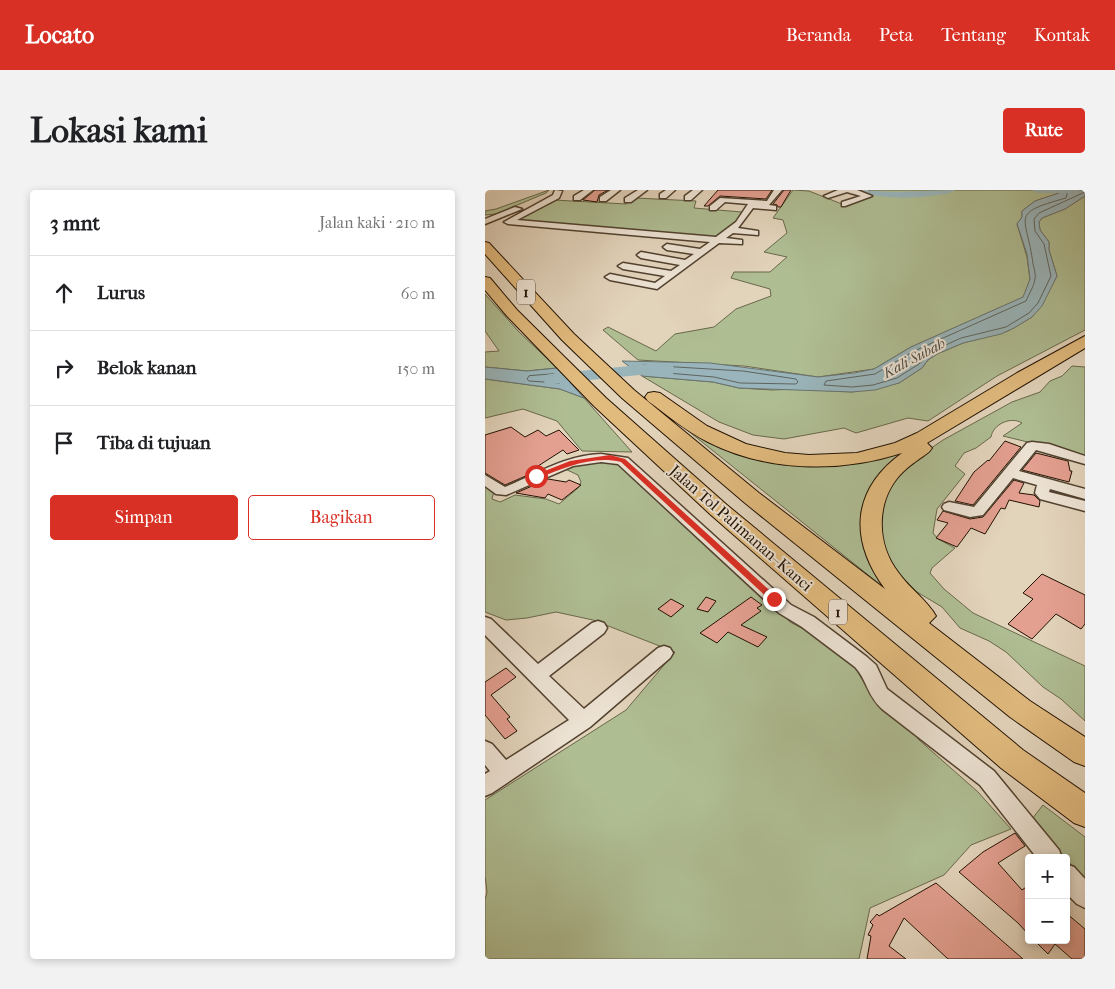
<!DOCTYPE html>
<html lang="id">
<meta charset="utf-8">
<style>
:root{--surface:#fff;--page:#f2f2f2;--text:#202124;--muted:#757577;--line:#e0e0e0;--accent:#d93025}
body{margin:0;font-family:"IM FELL French Canon",serif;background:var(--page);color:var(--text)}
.controls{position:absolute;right:15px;bottom:15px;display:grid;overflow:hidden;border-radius:5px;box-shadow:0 2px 8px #0003}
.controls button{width:45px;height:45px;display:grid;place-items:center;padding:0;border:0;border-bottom:1px solid var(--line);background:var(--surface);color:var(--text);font:25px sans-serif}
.stop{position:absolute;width:15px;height:15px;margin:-11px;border:4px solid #d93025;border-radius:50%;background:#fff}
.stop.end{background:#d93025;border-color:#fff;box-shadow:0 1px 5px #0008}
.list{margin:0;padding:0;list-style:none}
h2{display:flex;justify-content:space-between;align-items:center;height:65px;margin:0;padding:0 20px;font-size:21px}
h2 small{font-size:16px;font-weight:400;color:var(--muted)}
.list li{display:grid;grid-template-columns:32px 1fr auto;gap:15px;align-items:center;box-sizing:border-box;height:75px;padding:0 20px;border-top:1px solid var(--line)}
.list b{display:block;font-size:19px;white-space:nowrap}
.list em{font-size:16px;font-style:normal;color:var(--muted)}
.actions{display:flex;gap:10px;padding:15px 20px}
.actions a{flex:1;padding:11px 0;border:1px solid var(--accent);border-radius:5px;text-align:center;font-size:18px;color:var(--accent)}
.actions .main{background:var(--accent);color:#fff}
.icon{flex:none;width:28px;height:28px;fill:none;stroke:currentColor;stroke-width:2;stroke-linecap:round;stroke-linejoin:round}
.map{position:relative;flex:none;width:600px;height:769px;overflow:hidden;border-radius:5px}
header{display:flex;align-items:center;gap:30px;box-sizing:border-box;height:70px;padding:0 25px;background:var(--accent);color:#fff}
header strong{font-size:24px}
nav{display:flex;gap:28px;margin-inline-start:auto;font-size:18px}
.intro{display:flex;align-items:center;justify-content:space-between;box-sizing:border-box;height:120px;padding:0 30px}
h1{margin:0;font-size:35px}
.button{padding:12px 22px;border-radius:5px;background:var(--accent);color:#fff;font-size:18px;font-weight:700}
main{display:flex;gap:30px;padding:0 30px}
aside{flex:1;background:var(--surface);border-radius:5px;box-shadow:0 2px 8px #0003}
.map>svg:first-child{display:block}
.green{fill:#afbd93;stroke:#68684a}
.water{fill:#99b5bb;stroke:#697471}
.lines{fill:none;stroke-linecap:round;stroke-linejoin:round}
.shore{stroke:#5e645e;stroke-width:1}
.river{fill:#99b5bb;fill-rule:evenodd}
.building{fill:#e39f90;stroke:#221202}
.minor-casing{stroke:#524230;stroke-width:3}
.highway-casing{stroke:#221202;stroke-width:2}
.minor{fill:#ece2d3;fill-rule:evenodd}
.highway{fill:#e1ba7e;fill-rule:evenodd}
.route{fill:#d93025}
.labels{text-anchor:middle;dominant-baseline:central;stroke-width:4;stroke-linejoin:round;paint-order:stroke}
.shield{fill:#ece2d3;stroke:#5f5041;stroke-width:1}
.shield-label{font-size:15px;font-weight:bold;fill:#221202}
.far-water-label{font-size:15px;font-style:italic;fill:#4c4b43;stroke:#ece2d3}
.street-label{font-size:16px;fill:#221202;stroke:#ece2d3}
</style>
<header>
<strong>Locato</strong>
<nav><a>Beranda</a><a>Peta</a><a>Tentang</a><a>Kontak</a></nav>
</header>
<div class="intro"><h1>Lokasi kami</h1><a class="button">Rute</a></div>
<main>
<aside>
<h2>3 mnt<small>Jalan kaki · 210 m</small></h2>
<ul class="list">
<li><svg class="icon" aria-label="ahead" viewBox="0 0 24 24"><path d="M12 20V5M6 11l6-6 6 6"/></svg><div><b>Lurus</b></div><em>60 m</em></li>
<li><svg class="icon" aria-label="right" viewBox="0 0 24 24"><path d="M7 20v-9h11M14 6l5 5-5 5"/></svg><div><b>Belok kanan</b></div><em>150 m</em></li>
<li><svg class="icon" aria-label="arrive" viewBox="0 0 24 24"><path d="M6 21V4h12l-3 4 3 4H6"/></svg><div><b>Tiba di tujuan</b></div></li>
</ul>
<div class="actions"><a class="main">Simpan</a><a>Bagikan</a></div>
</aside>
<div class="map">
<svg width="600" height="769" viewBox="0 0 600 769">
<rect width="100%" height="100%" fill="#e2d3bb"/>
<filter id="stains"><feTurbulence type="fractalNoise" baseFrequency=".004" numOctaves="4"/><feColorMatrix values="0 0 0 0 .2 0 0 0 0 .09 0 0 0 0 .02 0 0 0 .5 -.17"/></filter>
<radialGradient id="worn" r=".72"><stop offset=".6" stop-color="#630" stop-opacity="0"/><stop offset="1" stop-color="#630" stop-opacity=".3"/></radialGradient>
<path class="green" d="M64,0L61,3L11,24L0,25V21L11,19Z
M308,0L324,1L362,16L391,3L383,0H583L550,11L537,21V27L532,34L542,67L545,89L539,107L426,157L389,179L333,187L259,176L153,170L118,140L123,137L171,161L190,144L229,137L251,119L286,106L285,99L246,88L249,82H285L302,67L279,62L302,43L298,30L288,28Z
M600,6V140L512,186L443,231L423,228L371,243L359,238L299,249L268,245L234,232L157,186L228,192L254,198L287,200L311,199L367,202L414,193L437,178L443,170L452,164L478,153L523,141L547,127L572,86L564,60V52L555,40L554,32L557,28L580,19Z
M151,8L211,11L209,18L257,22L254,31L236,48L29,31L69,10L141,14Z
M0,104L34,142L72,178L42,181L0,177V162L14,161L0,141Z
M587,176L600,177V266L518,246L537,233C526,226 508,234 506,247L491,258L479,263L470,276L480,284L452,319L448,343L453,349L470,358L447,378L445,383L459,399L488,423L600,476V531L576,509L558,497L521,462L504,451L475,438L457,417L432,402L414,384L399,365L395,328L401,308L413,281L458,250L527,212L555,202L565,191L577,186Z
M0,189L75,199L99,208L147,262L97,261L72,231L38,219L0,228Z
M197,236L305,272L427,256C400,278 368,304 377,344C380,360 395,385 402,400Z
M115,270C144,272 138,285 162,297L292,418L305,432L342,451L378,484L385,505L431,543L433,549L493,602L526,639L486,655L459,685L385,718L374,769H0V710L2,702L0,686V610L141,520L190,462L108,430L71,422L42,428L21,430L0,422V293L9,301L7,309L15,312L30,305L61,309L74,314L93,298L96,292L93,285L78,278Z
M558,615L600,647V691L547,629Z"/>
<path class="water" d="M583,0H600V6L580,19L557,28L554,32L555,40L564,52V60L572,86L557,116L547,127L529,138L516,144L478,153L452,164L443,170L437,178L414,193L390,200L367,202L254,198L228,192L157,186L137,171L225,173L333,187L369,183L389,179L426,157L538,107L545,89L542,64L532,34L537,27V21L550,11Z
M0,177L42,181L72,178L99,208L75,199L0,189Z"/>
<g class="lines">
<path class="shore" d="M583,0L581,8C523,24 542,25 548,74C549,78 551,85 550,89C549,96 544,104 541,111L429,161L390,184L341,191L339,195L367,197L388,195L412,188L434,174L450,160L476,148L521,137L544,123L553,113L566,86L559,54L550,41L549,29L554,23L600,2
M158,175L258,181L311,189L313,192L311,194L255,193L229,187L159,181L156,178Z
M69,184L76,190L75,193L44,191L42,189L44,186Z"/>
<path class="river" d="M372,0L411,2L470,0C466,4 458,4 452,5C424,9 400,9 373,2Z
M547,0H595L590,3H552Z
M164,174L188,176L190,180L188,184H164L66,194L60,193L57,189L60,185L66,184Z"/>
</g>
<path class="building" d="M110,0H123L114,5L112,12L98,10Z
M233,0H287L281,9L235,6L223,16H219Z
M299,0H306L296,17H293L292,15L288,14Z
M26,237L40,247L53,240L61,246L74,240L94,260L82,264L78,260L50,278L52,279L43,285L20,295L0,283V245Z
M520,251L536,257L488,315L470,311L489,282L503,270L504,271Z
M551,263L583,271L585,281H587L584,292L537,280Z
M63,289L81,292L84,290L96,295L77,310L63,304L60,308L31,303Z
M529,290L539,293L534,303L549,305L555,311L554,317L524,310L520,319L516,318L500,344L486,338L472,357L451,348L463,333L452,330L458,321L485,329L498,327Z
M557,384L600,405V434L596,439L571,424L547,449L523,434L548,409L538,403Z
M221,407L231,411L223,422L212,419Z
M266,407L277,415L272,418L276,421L256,435L282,447L273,457L243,442L232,453L215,443Z
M186,409L199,416L186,427L173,419Z
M21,478L31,487L6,505L25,527L22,529L32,541L20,549L0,525V492Z
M530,643L540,656L513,673L537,700L544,695V745L533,733L474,682L498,662Z
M451,693L538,769H463L419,728L404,756L421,769H382L386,746L383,745L388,735L385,732L392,724L394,726Z
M581,723L600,739V769H587L570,754L563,764L549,750H581Z"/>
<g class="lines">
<g class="minor-casing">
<path id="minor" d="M70,0L77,1L74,8L32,30L231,47L251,32L263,14L240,12L231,20H225V16L235,8L282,11L289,0H297L284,15L291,16V20L268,18L253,38L273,41V45L248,43L241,48L257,50V54L234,53L172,99L125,90L120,87L125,84L170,93L180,86L138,79L133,76L138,73L186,81L195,75L156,68L152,65L156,62L200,70L209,64L182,60L178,57L182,54L215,59L225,52L23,34L19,32L68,5Z
M99,0H108L95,10H89V6Z
M126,0H135L121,11H115V7Z
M153,0H162L146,12H140V8Z
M181,0H190L181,8H175V4Z
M208,0H217L206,10H200V6Z
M353,0H372L387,6L360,16H357V12L376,6L362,2L343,8L339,6Z
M30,17L37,19L0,34V29Z
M547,252L564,254L600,266V274L551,260L534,281L600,299V309L565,299L564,302L600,311V321L555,309L550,303L552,295L528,288L498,325L485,327L459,320L457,317L459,314L464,312L489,317L542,253Z
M116,264L143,268L306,415L329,427L382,467L391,475L402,499L509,581L574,660L577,668H552L495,595L397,519C382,505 382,490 370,477L317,437L294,423L133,274L116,272L88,276L21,305L11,304L0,296V285L20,297C54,283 78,266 116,264Z
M0,427L6,429L53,474L107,433L113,431L119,433L122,438L119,443L64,486L99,519L173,458L179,456L185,458L188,463L185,468L105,537L7,603L0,606V584L5,581L0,575V551L7,554L21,570L84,530L0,445Z
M581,674L589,677L600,689V718L592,714L581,703Z"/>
</g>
<g class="highway-casing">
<path id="highway" d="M0,52L4,53L89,144L149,200L274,303L400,399C364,350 366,300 417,263C355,283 282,282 223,252C201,241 182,225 163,211L160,207L163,203L169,202L175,203L222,236L261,254L300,263L324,265L372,263L410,253L432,243L532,183L600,146V158L442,253L447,258L444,262C436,268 426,274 419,281C391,307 390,352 413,382C424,398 442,410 451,426L444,433L545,511L600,547V576L589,572L525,527L260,313L137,208L77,150L0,64Z
M0,87L5,88L32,120L121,208L242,315L538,560L600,603V637L589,633L516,578L226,325L109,216L22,126L0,100Z"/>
</g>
<use href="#minor" class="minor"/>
<use href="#highway" class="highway"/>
</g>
<path class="route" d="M125,265L140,269L292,407V411H286L136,272C107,265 80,278 53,288L47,286L85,271Z"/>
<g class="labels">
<g class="shield">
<rect x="32" y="89.5" width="18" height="25" rx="4"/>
<rect x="344" y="409.5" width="18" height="25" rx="4"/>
</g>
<g class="shield-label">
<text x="41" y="102">1</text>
<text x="353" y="422">1</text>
</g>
<g class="far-water-label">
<text transform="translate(429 168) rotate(-28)">Kali Subah</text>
</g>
<g class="street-label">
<text transform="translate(256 338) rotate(41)">Jalan Tol Palimanan–Kanci</text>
</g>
</g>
<rect width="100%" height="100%" filter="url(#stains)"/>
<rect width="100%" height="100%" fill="url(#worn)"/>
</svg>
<div class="controls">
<button>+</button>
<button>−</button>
</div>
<div class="stop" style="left:51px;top:286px"></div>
<div class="stop end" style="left:289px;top:409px"></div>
</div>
</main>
